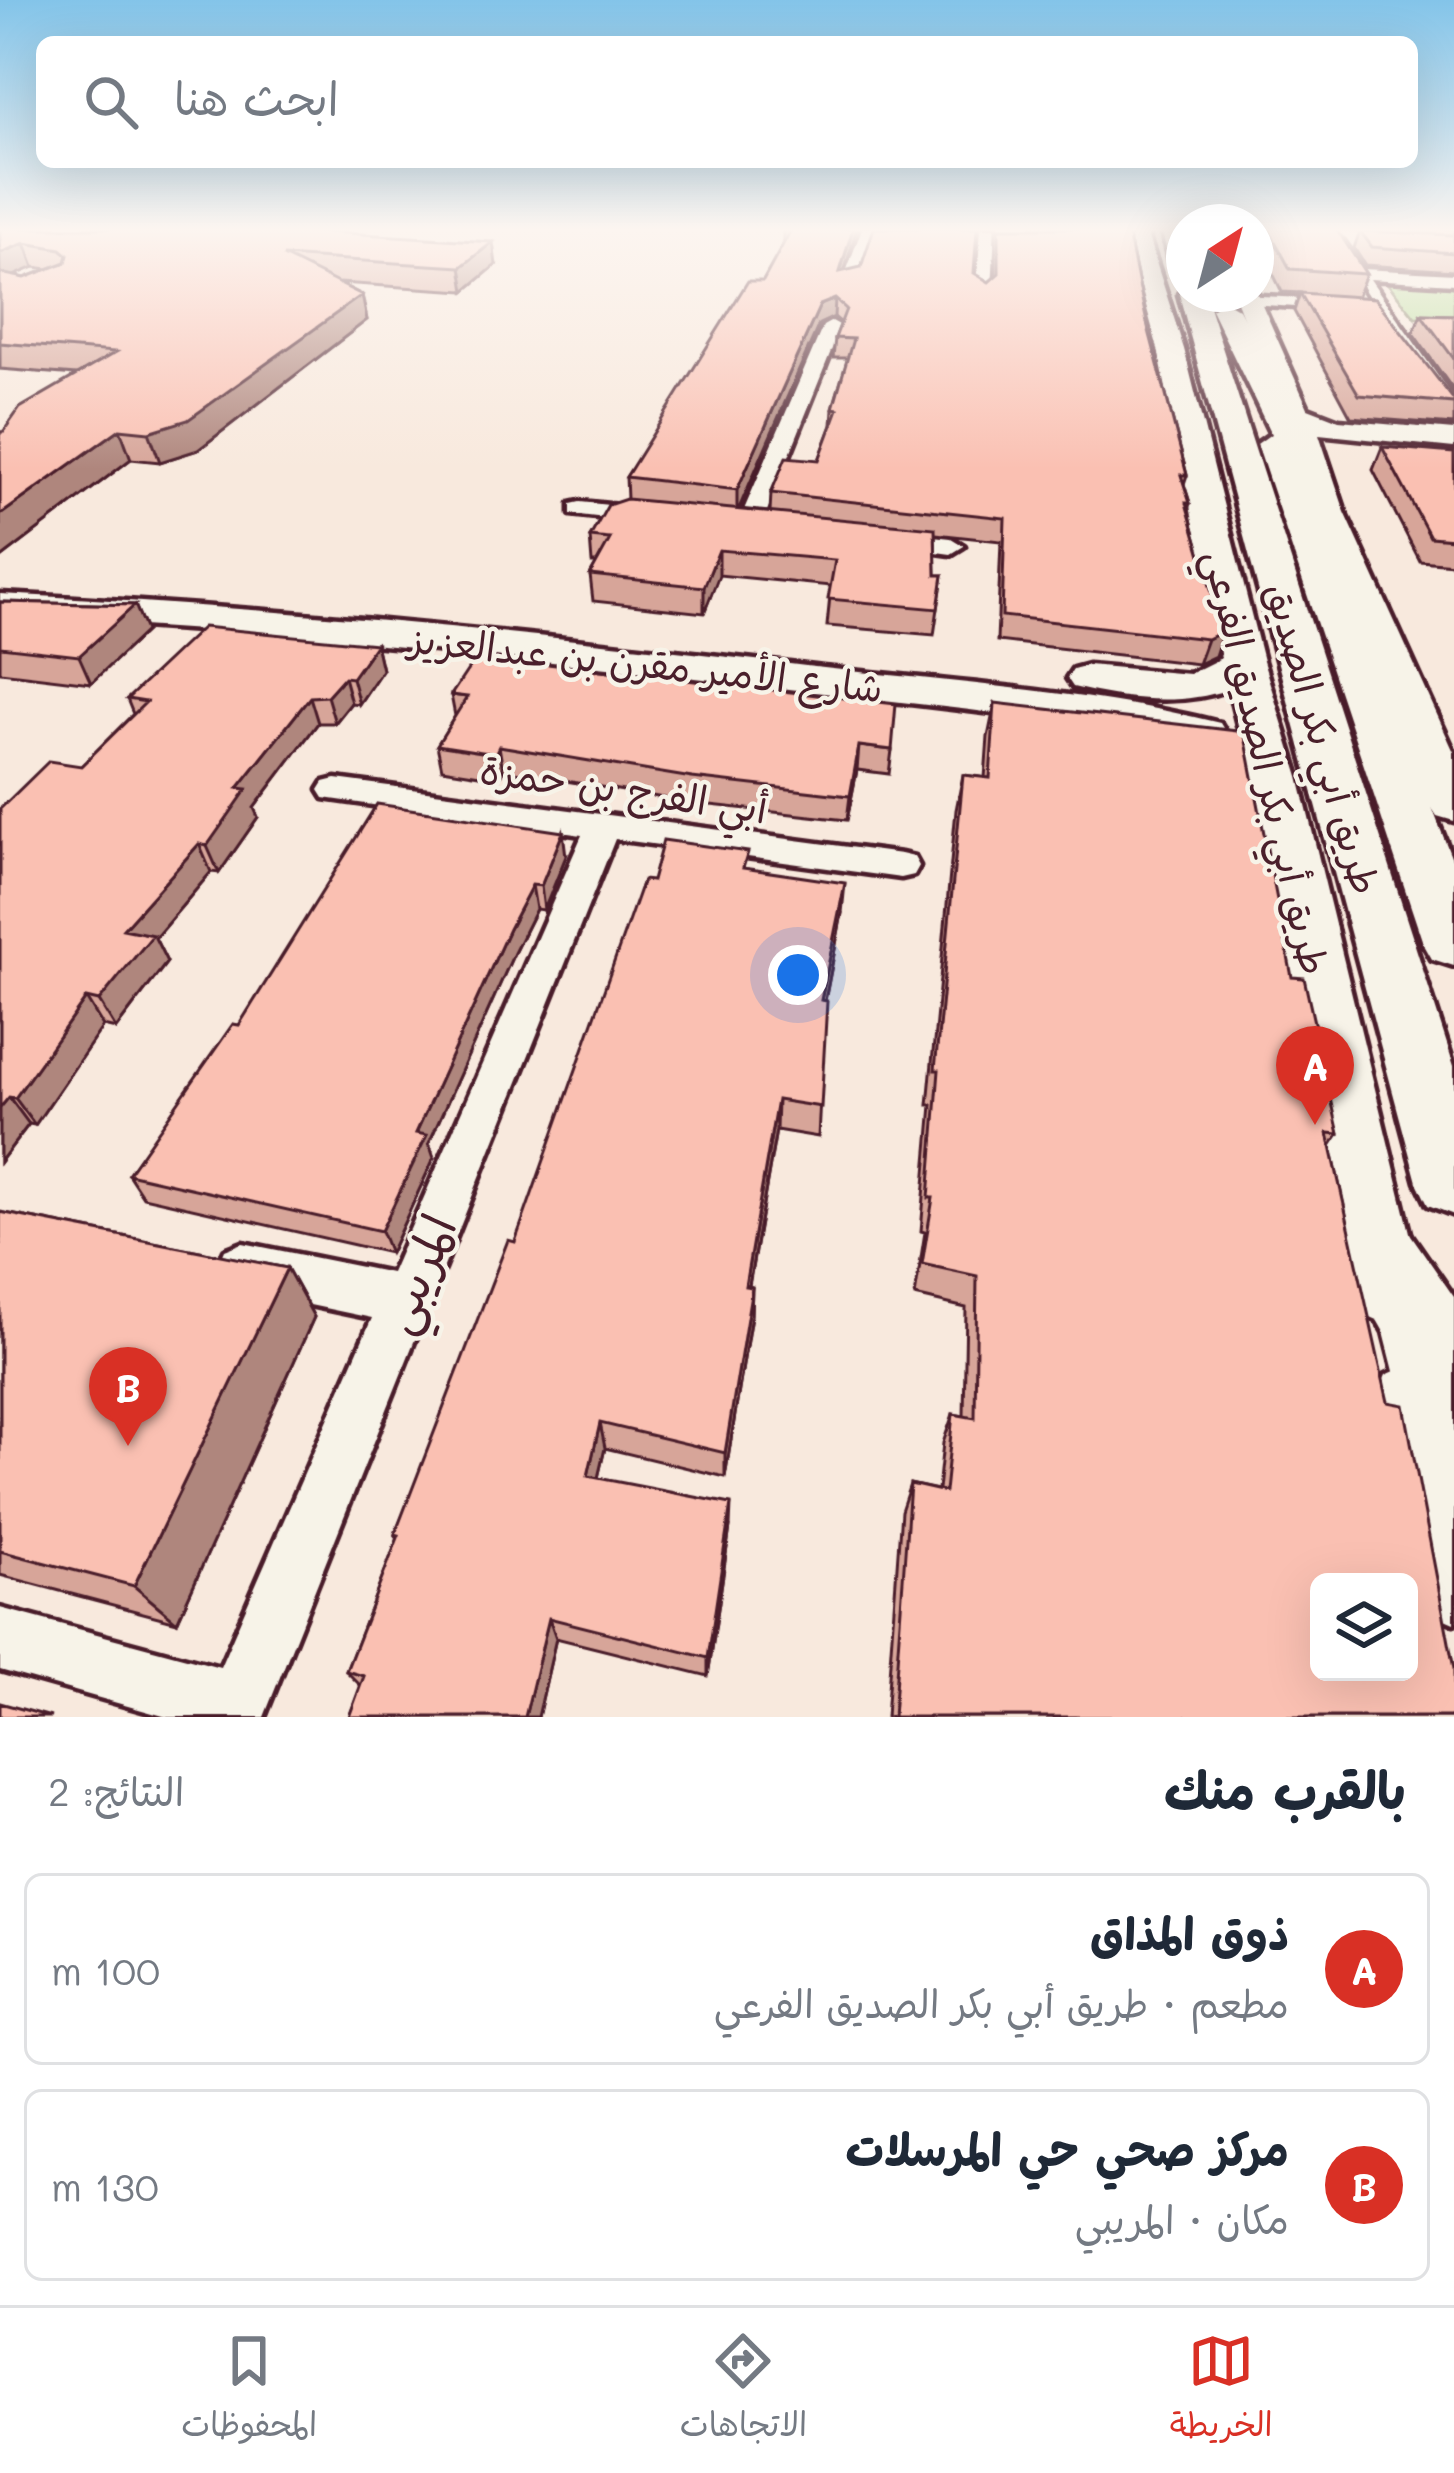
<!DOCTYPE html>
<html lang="ar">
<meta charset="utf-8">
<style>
:root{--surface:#fff;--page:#f2f2f3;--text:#1f2937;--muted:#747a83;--line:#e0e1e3;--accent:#d93025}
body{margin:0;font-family:Mali,"Playpen Sans Arabic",sans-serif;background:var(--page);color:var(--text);direction:rtl}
.controls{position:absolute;right:36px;bottom:36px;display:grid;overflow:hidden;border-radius:18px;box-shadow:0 12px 48px #0002}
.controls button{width:108px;height:108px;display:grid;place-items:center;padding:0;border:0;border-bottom:3px solid var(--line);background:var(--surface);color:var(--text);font:60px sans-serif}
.compass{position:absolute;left:1166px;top:204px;width:108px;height:108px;border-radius:50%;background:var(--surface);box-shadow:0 12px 48px #0002;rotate:36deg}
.you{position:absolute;left:798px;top:975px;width:42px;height:42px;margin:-30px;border:9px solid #fff;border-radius:50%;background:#1a73e8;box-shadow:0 0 0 18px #1a73e833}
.badge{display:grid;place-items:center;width:78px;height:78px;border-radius:50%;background:var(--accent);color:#fff;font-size:39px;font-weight:700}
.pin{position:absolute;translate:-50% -99px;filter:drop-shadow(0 3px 6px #0008)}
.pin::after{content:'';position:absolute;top:63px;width:42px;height:36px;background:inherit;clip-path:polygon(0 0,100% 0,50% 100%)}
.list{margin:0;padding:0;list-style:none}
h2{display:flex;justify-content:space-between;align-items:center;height:156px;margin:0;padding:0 48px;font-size:51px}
h2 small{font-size:39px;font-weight:400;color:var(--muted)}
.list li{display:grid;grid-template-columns:78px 1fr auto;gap:36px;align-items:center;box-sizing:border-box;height:192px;margin:0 24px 24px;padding:0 24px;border:3px solid var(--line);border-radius:18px}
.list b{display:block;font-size:45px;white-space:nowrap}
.list p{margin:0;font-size:39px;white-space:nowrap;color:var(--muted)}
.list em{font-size:39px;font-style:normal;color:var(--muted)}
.icon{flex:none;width:66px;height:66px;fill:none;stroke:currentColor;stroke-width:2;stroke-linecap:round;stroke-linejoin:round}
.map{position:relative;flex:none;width:1454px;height:1717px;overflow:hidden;direction:ltr}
.search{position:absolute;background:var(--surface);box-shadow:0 12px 48px #0002;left:36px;right:36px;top:36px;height:132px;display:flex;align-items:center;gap:30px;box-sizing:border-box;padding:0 42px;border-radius:18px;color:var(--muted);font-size:45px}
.sheet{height:588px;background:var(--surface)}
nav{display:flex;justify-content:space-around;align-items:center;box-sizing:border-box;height:168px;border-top:3px solid var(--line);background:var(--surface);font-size:33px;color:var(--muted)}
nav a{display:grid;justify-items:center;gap:6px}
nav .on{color:var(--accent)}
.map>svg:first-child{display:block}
.green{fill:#b8df9b;stroke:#817f63;stroke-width:3}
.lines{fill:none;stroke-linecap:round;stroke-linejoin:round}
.street-casing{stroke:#4a1f2b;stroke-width:9}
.secondary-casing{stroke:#4a1f2b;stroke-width:9}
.primary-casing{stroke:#4a1f2b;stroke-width:9}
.street{fill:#f7f3e8;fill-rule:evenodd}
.secondary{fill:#f7f3e8;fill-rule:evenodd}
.primary{fill:#f7f3e8;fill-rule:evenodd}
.wall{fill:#d7a599;stroke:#4a1f2b;stroke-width:3;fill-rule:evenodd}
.shaded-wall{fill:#af867d;stroke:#4a1f2b;stroke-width:3}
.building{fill:#fac0b2;stroke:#4a1f2b;stroke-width:3;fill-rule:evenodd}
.labels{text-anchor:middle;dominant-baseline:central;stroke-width:9;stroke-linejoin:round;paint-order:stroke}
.street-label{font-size:39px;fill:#4a1f2b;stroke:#f7f3e8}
.near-street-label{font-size:48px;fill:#4a1f2b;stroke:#f7f3e8}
</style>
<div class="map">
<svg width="1454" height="1717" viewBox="0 0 1454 1717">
<rect width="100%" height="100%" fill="#f8e9dd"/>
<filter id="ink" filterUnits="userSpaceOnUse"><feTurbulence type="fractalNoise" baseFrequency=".00833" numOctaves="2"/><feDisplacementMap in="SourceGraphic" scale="24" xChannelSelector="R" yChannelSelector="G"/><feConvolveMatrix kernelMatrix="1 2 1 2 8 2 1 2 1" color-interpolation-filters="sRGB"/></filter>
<g filter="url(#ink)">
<path class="green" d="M1384,279L1454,283V319L1415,317Z"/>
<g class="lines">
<g class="street-casing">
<path id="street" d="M862,228H876L855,283L841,286Z
M981,228H995L992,291L984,296L976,291Z
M1333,241H1343L1363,269L1454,274V284L1370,279L1454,399V420L1444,414Z
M1242,295L1342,300L1351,305L1342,310L1248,304L1242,303Z
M832,321L841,326L761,526L749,533L740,531L737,526L823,326Z
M580,502L648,509L660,516L648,523L571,514V504Z
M888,531L951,538L964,546L951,554L879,544L875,539L879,534Z
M336,779L901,854L914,857L919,866L914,875L901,878L615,839L264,1717H167L0,1670V1608L220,1667L372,1318L243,1291L225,1284L218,1267L225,1250L243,1243L391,1273L582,835L324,798L319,790L324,782Z"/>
</g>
<g class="secondary-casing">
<path id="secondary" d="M1125,228H1145L1184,349L1263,661L1299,777L1424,1290L1413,1314L1388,1325L1363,1314L1352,1290L1251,777L1229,689C1179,707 1123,699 1073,687L1067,678L1073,669L1088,665L1189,674L1221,658L1158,349Z
M1256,291L1308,408L1339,420L1454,430V448L1319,434L1345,512L1454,752V821L1437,816L1430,805L1311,512L1295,451L1234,294Z
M0,594C270,607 538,634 806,666C944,682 1085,690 1220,723L1226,733L1220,743L1204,746C1061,718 916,704 771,687C514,656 258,630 0,618Z
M1413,1363L1440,1375L1454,1411V1623L1424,1610L1411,1580L1374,1402L1386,1375Z"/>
</g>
<g class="primary-casing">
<path id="primary" d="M1161,228H1184V276L1171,268Z
M1183,288L1184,294H1205L1454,1066V1215L1428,1205L1417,1182L1179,294Z
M1225,301L1239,309L1325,471L1320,479L1306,482L1454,864V966L1432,959L1423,943L1257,444L1271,434L1211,309Z
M1381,1221L1409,1232L1454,1297V1478L1423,1465L1410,1434L1384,1332L1342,1258L1353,1232Z"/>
</g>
<use href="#street" class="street"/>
<use href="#secondary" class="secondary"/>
<use href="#primary" class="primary"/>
</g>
<path class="wall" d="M0,228L320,232L496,265L465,291L339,283L362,295L367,320L198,450L160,462L131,459L0,559V432H3L76,375L0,369ZM34,267L48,269L25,278L14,275Z
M783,228H857L844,271L974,273L989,282L996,276V228H1127L1147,323L1187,475L1184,484L1190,503L1188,510L1223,631L1215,656L1198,664L997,641L1001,541L935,534L936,575H943L934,635L827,626L831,586L719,575L704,613L593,601L590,575L597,563H592L590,537L627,499L626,477L763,281L786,240H783ZM834,317L841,323L835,338L833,358H848L833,408L832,425L819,460L771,493L770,512L739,509L819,324Z
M1262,228H1454V271L1365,265L1354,248L1360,231L1430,234L1336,230L1366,274L1357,297L1454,400V425L1351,417L1294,311L1300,293L1282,292L1258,243Z
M1421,314L1454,315V391L1413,333Z
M1382,447L1454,453V564L1420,561L1373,470Z
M0,602L135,605L146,631L91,683L0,672Z
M376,644L382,670L359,704L351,703L335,723H318L254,808L258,817L219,873L211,872L155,938L167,962L116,1029L103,1026L35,1125L29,1124L0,1162V809L81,766L133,714L127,699Z
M451,695L892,750L889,774L857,770L847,820L692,803L503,770L499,778L442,769L437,745L455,716Z
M995,703L1292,977L1339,1134L1331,1146L1454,1717H886L901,1511L910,1484L938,1490L943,1443L953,1414L964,1416L966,1308L915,1296L925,1232L921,1231L932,1105H928L956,810L963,775L985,778L988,737Z
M566,856L544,910L536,909L514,953L429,1143L434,1158L390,1253L143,1197L128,1174L239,1025Z
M748,869L842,913L825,1001L818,1137L776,1130L749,1286L752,1287L751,1315L725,1477L605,1448L598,1478L730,1527L708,1676L556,1638L538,1717H349L361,1686L346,1671L398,1538L395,1534L515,1242L652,881Z
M0,1212L287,1268L314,1317L177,1622L0,1575Z"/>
<path class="shaded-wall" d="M283,228H326L287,252Z
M853,228H857L839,290L840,272Z
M493,242L496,265L465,291L461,267Z
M25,243L34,267L0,282V253Z
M362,295L367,320L198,450L160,462L149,432Z
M835,299L834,317L819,324L737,513V490L820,305Z
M120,429L131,459L0,559V515Z
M719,550V575L704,613V587Z
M135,605L146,631L91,683L79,656Z
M1223,631L1215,656L1198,664L1207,639Z
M376,644L382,670L359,704L352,678Z
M344,677L351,703L335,723L327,696Z
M310,697L318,723L254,808L258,817L219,873L207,846L238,788Z
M499,746L503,770L499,778L495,754Z
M859,746L857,770L847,820L850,796Z
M563,832L566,856L544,910L541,886Z
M199,844L211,872L155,938L167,962L116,1029L99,1001L123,929Z
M845,883L842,913L819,1031L821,1000Z
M532,885L536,909L514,953L429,1143L434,1158L390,1253L381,1231L416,1133L509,929Z
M86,998L103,1026L35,1125L15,1098Z
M9,1097L29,1124L0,1162V1108Z
M777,1100L776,1130L744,1313L745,1286Z
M287,1268L314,1317L177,1622L134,1586Z
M752,1287L751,1315L725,1477V1453Z
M600,1423L605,1448L593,1499L588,1476Z
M731,1504L730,1527L708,1676V1658Z
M549,1618L556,1638L538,1717H525Z"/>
<path class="building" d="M0,228H283L281,229L493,242L461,267L283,256L362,295L188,420L149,432L120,429L0,515V432H3L20,408L116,352L0,343V273L25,278L66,262L68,255L61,249L25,243L0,253Z
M792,228H853L840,272L861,267L874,228H977L974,273L989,282L999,273V228H1127L1147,323L1187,475H1181L1190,503H1186L1223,631L1207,639L1002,616L1005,518L771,493L786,457L819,460L838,409L833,408L853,339L835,338L846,309L835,299L820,305L737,490L626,477L748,281H763Z
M1268,228H1336L1366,274L1290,269Z
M1360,231L1454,235V253L1372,247Z
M1300,293L1375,298L1454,400V403L1359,395Z
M1421,314L1454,315V359Z
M1382,447L1454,453V539L1430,537Z
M626,499L935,528L936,575H943L938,609L828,599L835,560L719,550L704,587L590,575L610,539L590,537L608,505Z
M0,602L135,605L79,656L0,647Z
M203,627L376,644L352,678L344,677L327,696L310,697L238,788L247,789L207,846L199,844L123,929L153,935L99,1001L86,998L15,1098L9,1097L0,1108V809L49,761L81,766L146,702L127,699Z
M477,656L896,704L892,750L859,746L850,796L692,778L499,746L495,754L437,745L467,697L451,695Z
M995,703L1237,731L1245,736L1292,977L1304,978L1339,1134L1328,1133L1388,1402L1404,1405L1454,1669V1717H893L910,1484L945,1492L953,1414L975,1418L977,1276L922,1264L933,1198H929L939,1070H935L963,775L990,778ZM1319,1582H1409V1672H1319Z
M377,804L563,832L541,886L532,885L509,929L416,1133L427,1135L381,1231L128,1174L233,1024L239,1025Z
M663,840L748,852L743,868L845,883L821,1000L827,1001L821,1107L777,1100L745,1286L752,1287L725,1453L600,1423L588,1476L731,1504L708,1658L549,1618L525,1717H349L364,1676L346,1671L399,1535L395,1534L508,1240L515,1242L643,880L652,881Z
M0,1212L287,1268L134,1586L0,1551Z
M0,1703L51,1717H0Z"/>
</g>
<linearGradient id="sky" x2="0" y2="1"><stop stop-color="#83c4e9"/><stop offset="0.49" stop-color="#fcf5f0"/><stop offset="1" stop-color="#fcf5f0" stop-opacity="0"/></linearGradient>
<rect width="1454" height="469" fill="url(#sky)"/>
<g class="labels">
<g class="street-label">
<text transform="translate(646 662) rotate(6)">شارع الأمير مقرن بن عبدالعزيز</text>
<text transform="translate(1324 738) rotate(74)">طريق أبي بكر الصديق</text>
<text transform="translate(1268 762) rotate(77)">طريق أبي بكر الصديق الفرعي</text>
<text transform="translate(624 788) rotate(8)">أبي الفرج بن حمزة</text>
</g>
<g class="near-street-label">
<text transform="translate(416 1273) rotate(-67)">المريبي</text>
</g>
</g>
</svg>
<div class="controls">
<button><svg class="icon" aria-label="layers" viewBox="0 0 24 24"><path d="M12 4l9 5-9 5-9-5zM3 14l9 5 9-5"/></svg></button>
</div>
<svg class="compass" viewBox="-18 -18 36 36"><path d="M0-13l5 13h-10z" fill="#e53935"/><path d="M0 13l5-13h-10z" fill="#747a83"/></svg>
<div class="you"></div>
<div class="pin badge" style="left:1315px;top:1125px">A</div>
<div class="pin badge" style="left:128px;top:1446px">B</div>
<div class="search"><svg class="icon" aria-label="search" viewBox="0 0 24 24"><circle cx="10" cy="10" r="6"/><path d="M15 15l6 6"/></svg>ابحث هنا</div>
</div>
<section class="sheet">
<h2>بالقرب منك<small>النتائج: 2</small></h2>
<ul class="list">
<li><span class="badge">A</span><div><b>ذوق المذاق</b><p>مطعم · طريق أبي بكر الصديق الفرعي</p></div><em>100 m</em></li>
<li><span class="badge">B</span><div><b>مركز صحي حي المرسلات</b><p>مكان · المريبي</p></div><em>130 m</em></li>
</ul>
</section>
<nav>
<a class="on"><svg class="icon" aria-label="map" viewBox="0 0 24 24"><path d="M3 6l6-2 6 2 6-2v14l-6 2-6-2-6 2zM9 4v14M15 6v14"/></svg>الخريطة</a>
<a><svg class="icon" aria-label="directions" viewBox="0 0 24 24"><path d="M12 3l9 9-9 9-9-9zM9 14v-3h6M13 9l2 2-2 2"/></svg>الاتجاهات</a>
<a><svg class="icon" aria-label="saved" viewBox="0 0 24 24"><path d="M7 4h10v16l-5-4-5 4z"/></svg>المحفوظات</a>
</nav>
